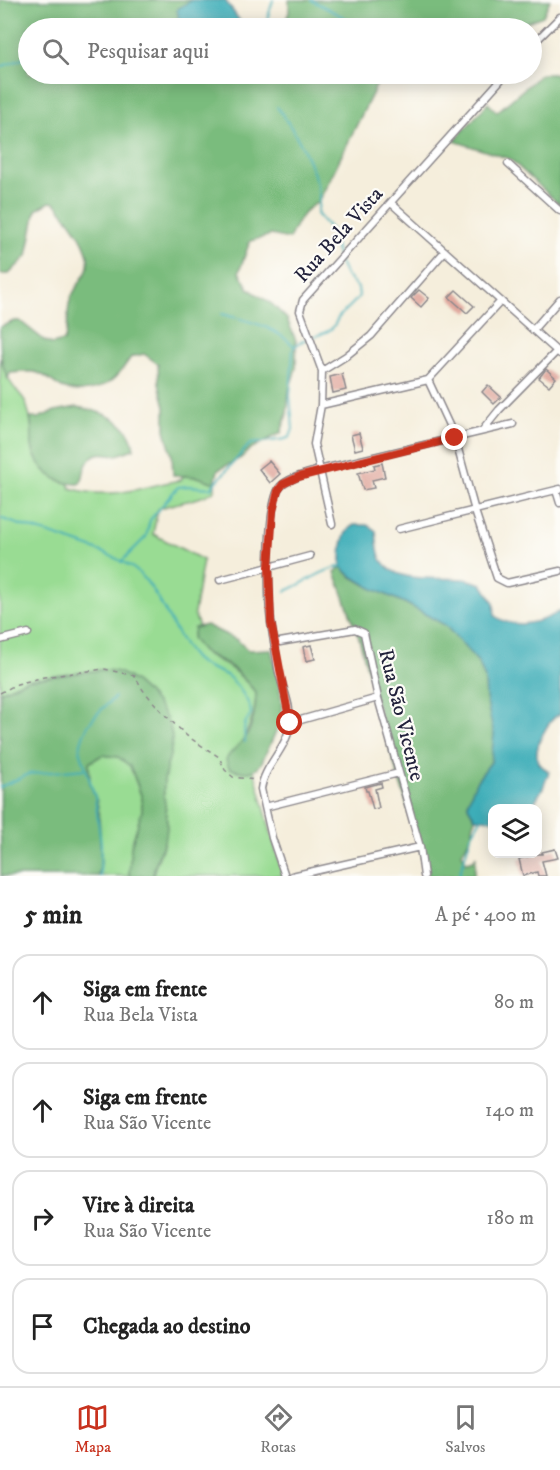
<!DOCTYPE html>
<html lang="pt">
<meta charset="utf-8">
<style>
:root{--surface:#fff;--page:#f6f6f6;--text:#222;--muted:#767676;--line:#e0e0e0;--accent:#c8321e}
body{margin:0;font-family:"IM FELL DW Pica",serif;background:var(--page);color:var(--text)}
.controls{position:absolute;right:18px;bottom:18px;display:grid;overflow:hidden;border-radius:12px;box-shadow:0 3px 15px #0003}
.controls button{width:54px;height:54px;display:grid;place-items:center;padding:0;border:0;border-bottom:2px solid var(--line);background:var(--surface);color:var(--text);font:30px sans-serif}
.stop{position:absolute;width:18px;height:18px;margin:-14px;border:4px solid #c8321e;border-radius:50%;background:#fff}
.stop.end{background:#c8321e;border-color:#fff;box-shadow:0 2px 6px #0008}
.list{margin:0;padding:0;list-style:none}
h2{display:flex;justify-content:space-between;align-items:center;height:78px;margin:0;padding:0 24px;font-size:26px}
h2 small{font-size:20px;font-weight:400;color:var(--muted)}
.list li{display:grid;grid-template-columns:39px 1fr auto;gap:18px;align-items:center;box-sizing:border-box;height:96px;margin:0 12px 12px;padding:0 12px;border:2px solid var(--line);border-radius:18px}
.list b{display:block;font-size:22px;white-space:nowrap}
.list p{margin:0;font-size:20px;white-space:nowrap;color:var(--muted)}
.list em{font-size:20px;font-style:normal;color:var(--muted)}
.icon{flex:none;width:33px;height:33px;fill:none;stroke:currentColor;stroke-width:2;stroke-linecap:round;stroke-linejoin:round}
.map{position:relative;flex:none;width:560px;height:876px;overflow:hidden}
.search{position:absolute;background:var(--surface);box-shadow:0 3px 15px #0003;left:18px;right:18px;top:18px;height:66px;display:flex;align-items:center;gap:15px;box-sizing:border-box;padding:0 21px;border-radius:33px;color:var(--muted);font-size:22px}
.sheet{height:510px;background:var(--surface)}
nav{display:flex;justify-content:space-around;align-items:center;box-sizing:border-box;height:84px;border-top:2px solid var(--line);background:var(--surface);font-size:16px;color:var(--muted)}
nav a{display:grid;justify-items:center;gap:3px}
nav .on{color:var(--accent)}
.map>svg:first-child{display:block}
.green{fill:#99dc93;stroke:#5e7f67;stroke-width:1.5}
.forest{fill:#7abc7d;stroke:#4e6f5c;stroke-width:1.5}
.water{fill:#3dadb8;stroke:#30687a;stroke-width:1.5}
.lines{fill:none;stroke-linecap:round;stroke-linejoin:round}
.stream{stroke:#3dadb8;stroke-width:2}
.building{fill:#e0a89e}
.minor-casing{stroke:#8c888c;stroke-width:9}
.path{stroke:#8c888c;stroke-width:1.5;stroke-dasharray:4.5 4.5;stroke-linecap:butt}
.minor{stroke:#fff;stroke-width:6}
.route{stroke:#c8321e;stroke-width:8}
.labels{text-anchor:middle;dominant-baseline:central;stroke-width:4.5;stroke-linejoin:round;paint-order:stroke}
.street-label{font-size:21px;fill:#22223b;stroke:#fdfcf7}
</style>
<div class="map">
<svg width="560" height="876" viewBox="0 0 560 876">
<rect width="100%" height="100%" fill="#fdfcf7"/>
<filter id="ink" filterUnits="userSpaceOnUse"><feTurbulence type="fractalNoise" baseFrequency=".0167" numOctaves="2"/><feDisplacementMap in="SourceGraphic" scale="12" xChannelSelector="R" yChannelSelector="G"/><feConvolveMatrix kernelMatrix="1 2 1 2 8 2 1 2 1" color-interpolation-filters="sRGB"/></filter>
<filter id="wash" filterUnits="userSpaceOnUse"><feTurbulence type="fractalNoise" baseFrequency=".008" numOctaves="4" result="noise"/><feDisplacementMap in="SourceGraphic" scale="24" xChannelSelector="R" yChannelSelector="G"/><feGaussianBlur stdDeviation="1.35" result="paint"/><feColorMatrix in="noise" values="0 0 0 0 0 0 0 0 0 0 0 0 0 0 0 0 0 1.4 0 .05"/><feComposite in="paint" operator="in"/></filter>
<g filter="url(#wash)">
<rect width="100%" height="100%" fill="#f5eedc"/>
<path class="green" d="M0,358C4,366 5,375 11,383C15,390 22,395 25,401C40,436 22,470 69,484L70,488C114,501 138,487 181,480L183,476L198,477L215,483V490C199,502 176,501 158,509L153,534L203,560L194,614L199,627L194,628L202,652C226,664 239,672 256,693C256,723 240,743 229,768L250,772L254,770L283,876H153C154,863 163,853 164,840C166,821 162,803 164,784C164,770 169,756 172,742L100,670L26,680L0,692Z
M102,755L118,757L130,766L142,798V811L131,847L129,876H98L101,863L99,814L97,802L90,783L89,763Z"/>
<path class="forest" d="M0,0H192L179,19L180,28H28V74H194L208,77L223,74H382L318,203C304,207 295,226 289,239L271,235L250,241L239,272L249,289L272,304L287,319L296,341V368L289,391L287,414L281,433L250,449L241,458L218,470L215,483L198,477L173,475L172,456L165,430V406L159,384L158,364L144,354L131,357C117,378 107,390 80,391C74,391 67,390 62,388C53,383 47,376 38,373C30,370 19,373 10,373L8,379C0,363 0,346 0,327L14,321H20L44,340L52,344L64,341C69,328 67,317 69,304C71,293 81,282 86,272C97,251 68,218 55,203L50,202L36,210L27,256L9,274H0Z
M289,0H550L543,16L511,28H268L284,24L289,12Z
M560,69V205L510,159L454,141L488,103L497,112L541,74H556Z
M77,407C101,411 131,420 134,449C128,450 121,455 115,455C102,453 93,450 86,466C82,473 85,478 79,484C57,485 36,469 32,446C31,437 33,428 30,418H38L55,411Z
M341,567L350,576L371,588L405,603L445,625L479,663L485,679L486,698L492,720L494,734L493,754L491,762L476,782L468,806L475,818L472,834L462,853L466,862L474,860L476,856L474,876H429L382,724L359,638L335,572Z
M206,625L237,640L248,650L271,649C275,663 284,699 281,714C279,730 268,747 262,762C255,775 242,773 229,768L226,760C230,751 238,747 244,739C253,728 256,707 256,693C247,682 237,670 225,663C207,653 204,656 192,638L194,628Z
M100,670C106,670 113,670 118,672C141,681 173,716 172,741C172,755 165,768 164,782C162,798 168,812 167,828C166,845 154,859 153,876H129L131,847L142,811V798L136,781L130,766L118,757L102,755L89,763L90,783L97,802L99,814L101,863L98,876H1L0,692L26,680Z"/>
<path class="water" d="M192,0H225L245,28H180L177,9Z
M354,525H368L376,531C377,540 377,551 381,559C396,586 439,576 464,579C470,580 476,582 482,584L494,603L495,616C513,630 542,623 560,611V714C548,719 533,748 538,761C540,766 545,768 549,772L543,788L531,808H492V820L475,818L468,806V801L476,782L491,762L494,734L486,698L485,679L479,663L445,625L405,603L371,588L350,575L341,567C341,554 340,532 354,525Z"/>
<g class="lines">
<path class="stream" d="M311,0L353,22
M262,28L267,20L273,0
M0,67L28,57
M222,314C251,322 272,325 294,346
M0,518C34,531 122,551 143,577C164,601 173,634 194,658C203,668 215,669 226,675C235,681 247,698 250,708C253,716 247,718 245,724C243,729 245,737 245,742
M121,562L146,537L150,520L178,487L188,486L211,488L250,444L285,439L290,437L293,429L290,396L293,349C302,336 319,338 331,329C336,326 335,321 339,317C345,310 353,305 359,296L358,288L346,276L338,259L332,231L317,214C318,208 320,201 319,195C315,166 295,131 277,107
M286,591C305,583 323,569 343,566
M0,787L29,774L86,769
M100,876L101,844L95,797L80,750C82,726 98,712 115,697
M459,876L471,836L482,817"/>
</g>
<g id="blocks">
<path class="building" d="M419,290L429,298L421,307L411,298Z
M456,290L474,306L467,313L449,297Z
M546,369L556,378L549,386L539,378Z
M342,374L346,390L333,393L330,377Z
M488,385L501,397L494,404L482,392Z
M359,433L363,448L355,450L351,435Z
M269,461L280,474L270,483L259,469Z
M382,463L385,477L372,480L374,488L363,490L358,473L375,469L374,465Z
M311,645L315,659L306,661L303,647Z
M381,783L382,787L375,789L379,808L373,809L368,791H366L365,787Z
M555,849L558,858L542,861L546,876H538L537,872L523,876L519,859L530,856L529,854H542V852Z"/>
</g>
</g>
<g filter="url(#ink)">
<use href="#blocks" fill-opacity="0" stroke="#8c888c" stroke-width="1.5"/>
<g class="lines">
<g class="minor-casing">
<path id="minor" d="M532,45L560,17
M508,164L560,211
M391,203L560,354
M533,330L560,299
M322,371L346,356L371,336L445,251
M428,380L455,438L475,511L497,578L507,583L560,571
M321,405L428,380L501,301
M482,431L499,410L557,351
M556,490L560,503
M332,524L314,444L321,405L322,371L300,311L303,300L506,74
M399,529L560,489
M220,580L310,556
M0,640L28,633
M274,643L355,629L364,633L378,698L420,847L424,876
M290,723L378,698
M265,807L399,773
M285,876L272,838L261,789C264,765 289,747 290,722C291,704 281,685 278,668C276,653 273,638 271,622C268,599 266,501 281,486C291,477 307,474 319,470L513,424
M292,876L420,847"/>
</g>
<path class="path" d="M0,693L17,684L44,677L104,669L135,676L143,690L163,713L187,736L219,757L225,770L233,777L255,780"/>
<use href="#minor" class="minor"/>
</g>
</g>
<g class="lines" filter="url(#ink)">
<path class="route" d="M290,723L271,622L269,567L273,511L278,491L283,484L298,477L455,438"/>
</g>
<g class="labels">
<g class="street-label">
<text transform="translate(339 235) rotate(-48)">Rua Bela Vista</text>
<text transform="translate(401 715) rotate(76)">Rua São Vicente</text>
</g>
</g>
</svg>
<div class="controls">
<button><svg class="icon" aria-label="layers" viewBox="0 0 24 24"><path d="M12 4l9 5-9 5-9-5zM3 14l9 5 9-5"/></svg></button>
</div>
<div class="stop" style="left:290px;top:723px"></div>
<div class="stop end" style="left:455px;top:438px"></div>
<div class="search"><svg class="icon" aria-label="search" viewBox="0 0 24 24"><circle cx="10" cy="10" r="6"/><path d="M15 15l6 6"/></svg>Pesquisar aqui</div>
</div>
<section class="sheet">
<h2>5 min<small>A pé · 400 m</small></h2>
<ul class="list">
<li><svg class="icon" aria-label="ahead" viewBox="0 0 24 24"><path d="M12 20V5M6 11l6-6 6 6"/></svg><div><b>Siga em frente</b><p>Rua Bela Vista</p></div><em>80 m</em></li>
<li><svg class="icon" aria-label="ahead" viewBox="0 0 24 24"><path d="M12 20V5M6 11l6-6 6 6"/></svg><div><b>Siga em frente</b><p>Rua São Vicente</p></div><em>140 m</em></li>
<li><svg class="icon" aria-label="right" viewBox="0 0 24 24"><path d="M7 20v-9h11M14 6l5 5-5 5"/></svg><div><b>Vire à direita</b><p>Rua São Vicente</p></div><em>180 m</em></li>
<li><svg class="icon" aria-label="arrive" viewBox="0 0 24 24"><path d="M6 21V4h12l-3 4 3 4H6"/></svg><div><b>Chegada ao destino</b></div></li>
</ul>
</section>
<nav>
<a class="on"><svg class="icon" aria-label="map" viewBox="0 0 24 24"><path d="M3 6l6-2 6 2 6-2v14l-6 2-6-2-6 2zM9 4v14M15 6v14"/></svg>Mapa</a>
<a><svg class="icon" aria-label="directions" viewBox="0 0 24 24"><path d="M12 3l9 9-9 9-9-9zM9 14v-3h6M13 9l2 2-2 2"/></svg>Rotas</a>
<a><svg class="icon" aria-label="saved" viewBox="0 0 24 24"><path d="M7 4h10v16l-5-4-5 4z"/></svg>Salvos</a>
</nav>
